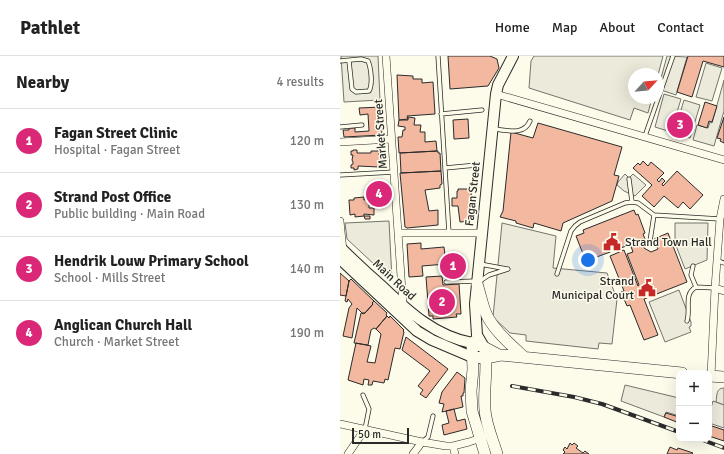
<!DOCTYPE html>
<meta charset="utf-8">
<style>
:root{--surface:#fff;--page:#f6f6f6;--text:#222;--muted:#767676;--line:#e0e0e0;--accent:#db2777}
body{margin:0;font-family:Signika,sans-serif;background:var(--page);color:var(--text)}
.controls{position:absolute;right:12px;bottom:12px;display:grid;overflow:hidden;border-radius:8px;box-shadow:0 4px 16px #0002}
.controls button{width:36px;height:36px;display:grid;place-items:center;padding:0;border:0;border-bottom:1px solid var(--line);background:var(--surface);color:var(--text);font:20px sans-serif}
.compass{position:absolute;left:288px;top:12px;width:36px;height:36px;border-radius:50%;background:var(--surface);box-shadow:0 4px 16px #0002;rotate:64deg}
.scale{position:absolute;left:12px;bottom:10px;width:57px;box-sizing:border-box;padding-left:4px;border:2px solid #2b2b2b;border-top:0;font-size:11px;line-height:14px;white-space:nowrap;color:#2b2b2b;-webkit-text-stroke:3px #fdfbea;paint-order:stroke}
.you{position:absolute;left:248px;top:204px;width:14px;height:14px;margin:-10px;border:3px solid #fff;border-radius:50%;background:#1a73e8;box-shadow:0 0 0 6px #1a73e833}
.badge{display:grid;place-items:center;width:26px;height:26px;border-radius:50%;background:var(--accent);color:#fff;font-size:13px;font-weight:700}
.pin{position:absolute;translate:-50% -50%;border:2px solid #fff;box-shadow:0 1px 4px #0006}
.list{margin:0;padding:0;list-style:none}
h2{display:flex;justify-content:space-between;align-items:center;height:52px;margin:0;padding:0 16px;font-size:17px}
h2 small{font-size:13px;font-weight:400;color:var(--muted)}
.list li{display:grid;grid-template-columns:26px 1fr auto;gap:12px;align-items:center;box-sizing:border-box;height:64px;padding:0 16px;border-top:1px solid var(--line)}
.list b{display:block;font-size:15px;white-space:nowrap}
.list p{margin:0;font-size:13px;white-space:nowrap;color:var(--muted)}
.list em{font-size:13px;font-style:normal;color:var(--muted)}
.map{position:relative;flex:none;width:384px;height:398px;overflow:hidden}
header{display:flex;align-items:center;gap:24px;box-sizing:border-box;height:56px;padding:0 20px;background:var(--surface);border-bottom:1px solid var(--line)}
header strong{font-size:19px}
nav{display:flex;gap:22px;margin-inline-start:auto;font-size:14px}
main{display:flex}
aside{flex:1;background:var(--surface)}
.map>svg:first-child{display:block}
.green{fill:#ecebdb;stroke:#74746e}
.parking{fill:#eceadb;stroke:#74746e}
.building{fill:#f2b8a0;stroke:#2b2b2b}
.lines{fill:none;stroke-linecap:round;stroke-linejoin:round}
.lane-casing{stroke:#2b2b2b;stroke-width:5}
.street-casing{stroke:#2b2b2b;stroke-width:8}
.secondary-casing{stroke:#2b2b2b;stroke-width:12}
.primary-casing{stroke:#2b2b2b;stroke-width:12}
.lane{stroke:#fdfbea;stroke-width:3.5}
.street{stroke:#fdfbea;stroke-width:7}
.secondary{stroke:#fdfbea;stroke-width:10}
.primary{stroke:#fdfbea;stroke-width:11}
.rail-casing{stroke:#2b2b2b;stroke-width:4}
.rail{stroke:#fdfbea;stroke-width:2.5;stroke-dasharray:8;stroke-linecap:butt}
.labels{text-anchor:middle;dominant-baseline:central;stroke-width:3;stroke-linejoin:round;paint-order:stroke}
.street-label{font-size:12px;fill:#2b2b2b;stroke:#fdfbea}
.poi-label{font-size:12px;fill:#2b2b2b;stroke:#fdfbea;text-anchor:start}
</style>
<header>
<strong>Pathlet</strong>
<nav><a>Home</a><a>Map</a><a>About</a><a>Contact</a></nav>
</header>
<main>
<aside>
<h2>Nearby<small>4 results</small></h2>
<ul class="list">
<li><span class="badge">1</span><div><b>Fagan Street Clinic</b><p>Hospital · Fagan Street</p></div><em>120 m</em></li>
<li><span class="badge">2</span><div><b>Strand Post Office</b><p>Public building · Main Road</p></div><em>130 m</em></li>
<li><span class="badge">3</span><div><b>Hendrik Louw Primary School</b><p>School · Mills Street</p></div><em>140 m</em></li>
<li><span class="badge">4</span><div><b>Anglican Church Hall</b><p>Church · Market Street</p></div><em>190 m</em></li>
</ul>
</aside>
<div class="map">
<svg width="384" height="398" viewBox="0 0 384 398">
<rect width="100%" height="100%" fill="#fdfbea"/>
<path class="green" d="M194,0H323L318,19V18H294V42H312L308,57L294,52L290,64L189,32L191,5Z
M366,7L382,12L372,45L356,41Z
M384,24V55L374,90L353,84L357,69L368,72L370,66L372,67Z
M324,38L341,43L331,76L315,71Z
M344,44L360,49L350,82L334,77Z
M49,165L52,224H51L7,183L5,167Z
M384,332V349L376,346C377,339 376,332 384,332Z"/>
<path class="parking" d="M1,0H38L40,44L4,46Z
M327,0L347,1L336,39L318,33Z
M285,118L289,122L293,118L306,129L295,140L284,135L277,129L278,126Z
M162,167L216,180L213,212L267,217L277,243L272,288L259,287L258,293L186,285V279L170,277L153,261Z
M335,167H368L367,204L345,213L335,187Z
M339,234L351,266V270L349,271L351,276L325,286L309,246Z
M285,329L339,342V360L326,356L324,361L281,345Z
M373,345L384,349V372L369,367V358Z"/>
<path class="building" d="M108,0H150L157,3L159,12L148,30L110,33Z
M348,0H384V11L363,5L352,41L337,36Z
M57,19L73,20V23H82V27L93,26L95,58L67,60L68,63L59,64Z
M365,46L377,50L372,66L369,65L367,72L358,69Z
M41,51L42,79L4,81L3,74H9V72H15V76L29,75L28,58L20,59L19,52Z
M68,61L75,62L74,69H81L80,76H85V86L96,85L97,95L59,97L58,81H62L63,74H65V71L58,70L59,64H68Z
M384,61V87L380,85L381,83L377,82Z
M128,63L129,82L114,83L113,64Z
M198,67L282,91L274,119L279,120L272,145L223,167L221,175L194,167L193,172L176,167V165L160,161L163,155L171,76L193,82Z
M13,94H17V97H31V95H39V99L41,100L43,103L42,106L39,107V111L18,110V113L14,114V112H11V109L13,108V106L12,104L13,99H11V95H13Z
M98,95V97H100L101,115L61,117L60,97Z
M303,105L308,110L311,106L324,117L317,124L319,126L322,122L325,125L322,128L323,130L337,115L363,139L350,153L343,146L338,152L324,140L314,151L302,140L312,129L293,112L298,107L300,109Z
M101,115L102,128L100,129V132L85,134L89,155L98,154V169L67,172L65,171L60,117Z
M45,128L46,148L35,149V141L33,139L34,137H30V132H35L34,129Z
M118,133H129L130,135H131L133,163H131V165L120,166L118,150H112V142H117V135H118Z
M24,141V144L29,143V152H34V159L24,158V160H30V163H25L24,160L15,161V158L10,159L9,144H14V142Z
M294,154L296,159L298,158L305,177L303,178L305,183L254,202L253,200L245,203L236,180L244,177L243,174Z
M328,177L347,226L304,243L318,279L304,284L290,249L287,250L281,236L284,235L270,200L284,194L298,230L299,229L287,198L293,196L290,188L301,186L304,192L311,196L318,193L314,183Z
M81,187V193L104,191L106,208L82,210L83,220L69,221L67,188Z
M108,197L118,198L117,205L121,206L120,214H116L115,221L105,220Z
M0,217L9,225L6,240L0,239Z
M102,220L103,229L119,228L121,258H116L117,261L93,263V260H89L86,221Z
M11,223L34,245L32,247L33,248L25,257L23,258L17,252L12,282L3,280L9,252L12,248L8,243L7,246L5,245L9,225Z
M34,245L47,257L46,259L47,260L36,273L34,272L31,274L28,289L14,287L21,257H25L33,248L32,247Z
M47,260L49,262L50,260L64,274L63,275L64,276L60,293L55,292L48,324L45,323L44,327L33,325L32,329H28L29,324L24,323L23,329L8,324L16,287L31,290L27,306L35,307L41,278L36,273Z
M66,281L108,313L86,342L80,338L83,334L78,330L90,315L62,294Z
M117,316L125,322L124,337H123V340H121L123,351L102,356L104,348L99,347L102,336Z
M114,353L117,365L125,363L127,373L104,379L102,369L109,367L106,355Z
M326,357L339,361V367L324,361Z
M369,369L384,374V385L369,380Z
M230,387L232,389L234,387L238,390L236,392L243,397L245,395L249,398H223L225,396L223,394L225,391L227,393Z
M330,391L337,394L338,392L353,397L352,398H327Z"/>
<g class="lines">
<g class="lane-casing">
<path id="lane" d="M98,0L109,177
M0,5L21,3L28,5C31,12 33,28 29,35L16,36L12,33L9,5
M101,58L142,54
M0,71L22,69
M154,73C167,74 184,80 190,65
M305,80L333,0
M105,112L137,109
M0,119L54,116
M289,123L292,146
M310,185L314,159
M378,205L384,207
M140,208L167,213
M353,210L351,219L356,231L375,232
M217,218L231,175L235,170L240,166L285,147L292,146L298,147L314,159L380,163
M140,225L149,219L168,213
M106,226L137,225
M347,265C351,253 343,238 356,231
M23,339L29,353L25,373
M82,386L88,381L93,360"/>
</g>
<g class="street-casing">
<path id="street" d="M46,0L63,250
M156,38L384,104
M0,86L52,83
M0,165L3,195
M58,177H142
M375,232L384,235
M371,320L375,232L380,163L384,143
M0,368L82,386L106,390H113L129,386L144,381
M113,390L115,398
M8,398L25,373
M73,398L82,386"/>
</g>
<g class="secondary-casing">
<path id="secondary" d="M0,191C14,205 28,218 43,231C69,256 95,280 132,287L138,282
M0,203L77,275L92,284L132,301
M144,291L137,279L135,248L156,38L158,29L173,0"/>
</g>
<g class="primary-casing">
<path id="primary" d="M137,228C140,237 142,247 145,255C151,272 171,289 184,301
M145,295C148,315 143,334 145,354C146,369 153,384 157,398
M132,301L146,302L161,299L342,317
M369,320L384,321
M145,398L132,355L131,335L133,313L132,287L144,291L159,299"/>
</g>
<use href="#lane" class="lane"/>
<use href="#street" class="street"/>
<use href="#secondary" class="secondary"/>
<use href="#primary" class="primary"/>
<g class="rail-casing">
<path id="rail" d="M172,330L234,341L262,348L339,376
M360,383L384,392"/>
</g>
<use href="#rail" class="rail"/>
</g>
<defs>
<g id="civic-bare" transform="scale(1.38)"><path d="M-.6-6.5H3V-4.5H.6V-3L4-1V1h2V6H-6V1h2V-1L-.6-3ZM-1.2 2.5V6h2.4V2.5Z" fill="#c62828" stroke="#fdfbea" stroke-width="2.5" paint-order="stroke"/></g>
</defs>
<g fill-rule="evenodd">
<use href="#civic-bare" x="272" y="186"/>
<use href="#civic-bare" x="307" y="232"/>
</g>
<g class="labels">
<g class="street-label">
<text transform="translate(41 78) rotate(-94)">Market Street</text>
<text transform="translate(133 138) rotate(-84)">Fagan Street</text>
<text transform="translate(54 224) rotate(43)">Main Road</text>
</g>
<g class="poi-label">
<text x="285" y="186">Strand Town Hall</text>
<text x="294" y="225" text-anchor="end">Strand<tspan x="294" dy="14">Municipal Court</tspan></text>
</g>
</g>
</svg>
<div class="controls">
<button>+</button>
<button>−</button>
</div>
<svg class="compass" viewBox="-18 -18 36 36"><path d="M0-13l5 13h-10z" fill="#e53935"/><path d="M0 13l5-13h-10z" fill="#767676"/></svg>
<div class="scale">50 m</div>
<div class="you"></div>
<div class="pin badge" style="left:113px;top:210px">1</div>
<div class="pin badge" style="left:102px;top:246px">2</div>
<div class="pin badge" style="left:340px;top:69px">3</div>
<div class="pin badge" style="left:39px;top:138px">4</div>
</div>
</main>
